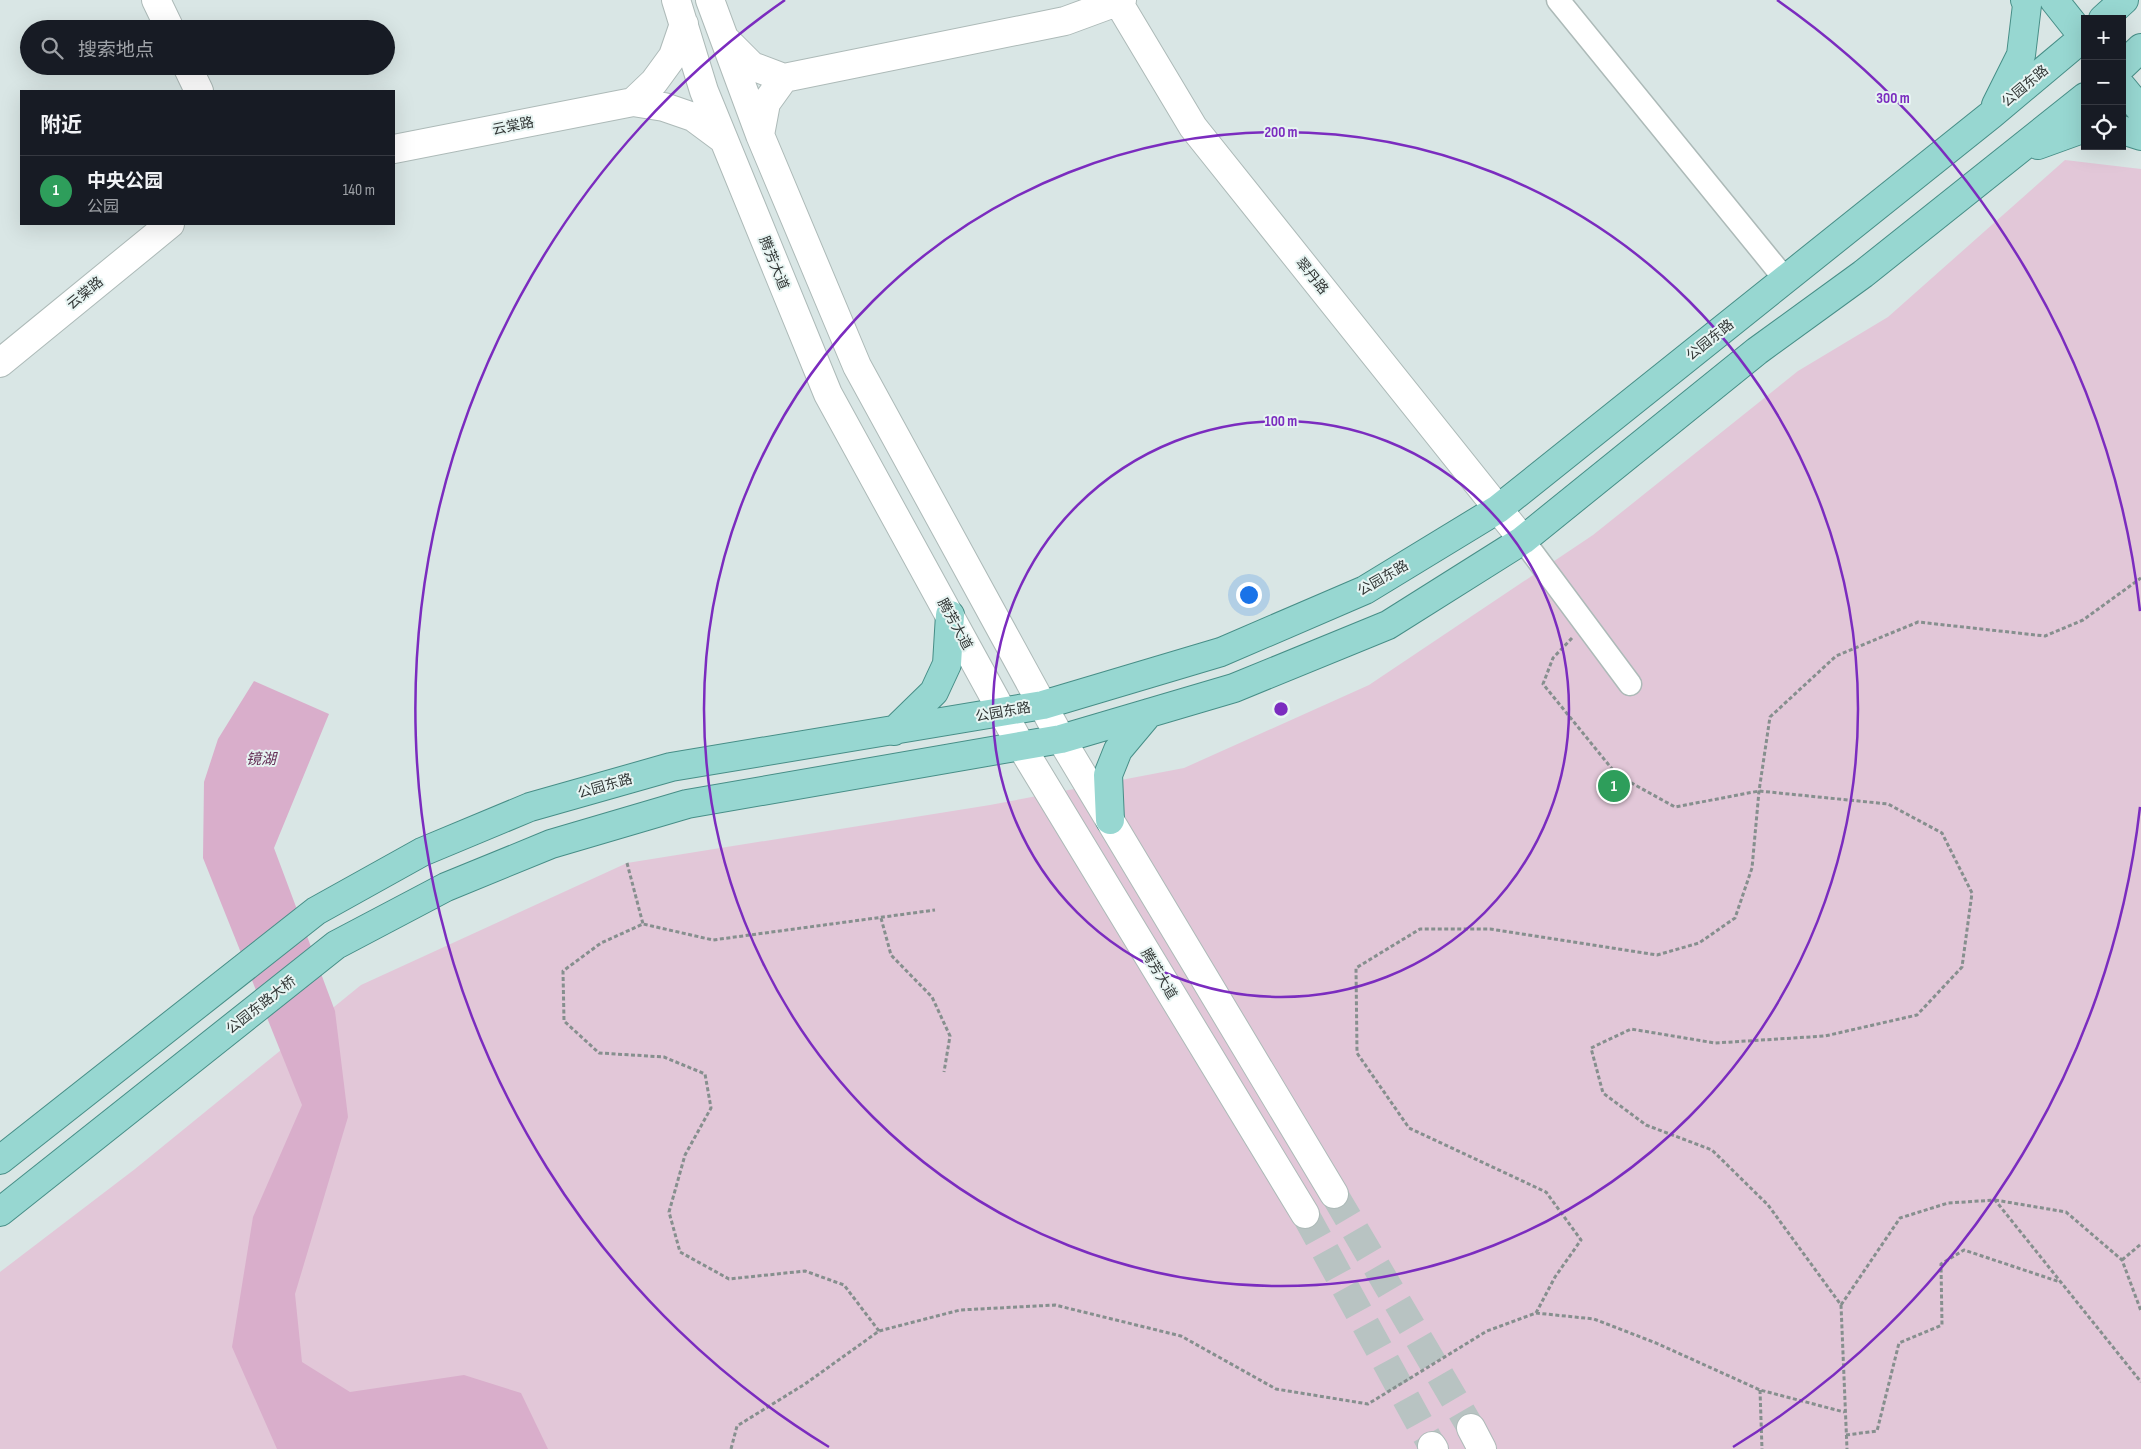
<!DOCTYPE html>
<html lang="zh">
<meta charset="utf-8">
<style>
:root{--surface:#171b24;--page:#20242c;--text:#f1f3f6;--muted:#9ea1a6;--line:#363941;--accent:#bb479f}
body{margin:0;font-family:"Sofia Sans Condensed","Noto Sans SC",sans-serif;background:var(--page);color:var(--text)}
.controls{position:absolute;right:15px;top:15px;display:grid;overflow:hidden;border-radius:0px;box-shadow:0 5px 20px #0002}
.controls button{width:45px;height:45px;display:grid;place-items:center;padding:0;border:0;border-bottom:1px solid var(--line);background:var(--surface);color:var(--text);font:25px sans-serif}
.you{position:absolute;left:1248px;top:594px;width:18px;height:18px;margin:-12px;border:4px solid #fff;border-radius:50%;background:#1a73e8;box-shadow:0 0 0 8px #1a73e833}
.badge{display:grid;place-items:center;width:32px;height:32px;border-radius:50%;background:var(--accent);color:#fff;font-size:16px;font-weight:700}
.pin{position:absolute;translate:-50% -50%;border:2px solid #fff;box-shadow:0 1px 5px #0006}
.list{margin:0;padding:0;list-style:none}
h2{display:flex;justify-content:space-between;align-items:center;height:65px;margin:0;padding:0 20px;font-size:21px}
h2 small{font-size:16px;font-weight:400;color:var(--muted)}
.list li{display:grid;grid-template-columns:32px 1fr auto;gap:15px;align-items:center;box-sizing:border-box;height:70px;padding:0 20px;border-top:1px solid var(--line)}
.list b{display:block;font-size:19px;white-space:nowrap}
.list p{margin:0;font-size:16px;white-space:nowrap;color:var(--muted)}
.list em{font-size:16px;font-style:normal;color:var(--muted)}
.icon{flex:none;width:28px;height:28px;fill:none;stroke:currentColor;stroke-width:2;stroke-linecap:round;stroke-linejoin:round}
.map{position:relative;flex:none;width:2141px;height:1449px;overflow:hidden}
.search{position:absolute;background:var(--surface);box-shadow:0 5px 20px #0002;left:20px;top:20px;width:375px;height:55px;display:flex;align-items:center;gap:12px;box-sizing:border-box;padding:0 18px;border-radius:28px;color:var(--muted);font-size:19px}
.panel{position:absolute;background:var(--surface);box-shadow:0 5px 20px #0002;left:20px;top:90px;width:375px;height:135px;border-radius:0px}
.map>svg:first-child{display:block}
.green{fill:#e2c7d8}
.water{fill:#d9aecb}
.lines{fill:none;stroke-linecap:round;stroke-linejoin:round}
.secondary-tunnel{stroke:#b8c3c2;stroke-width:28;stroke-dasharray:28 14;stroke-linecap:butt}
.street-casing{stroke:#adbab8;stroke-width:25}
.secondary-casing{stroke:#adbab8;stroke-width:30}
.primary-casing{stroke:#478e87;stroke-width:30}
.path{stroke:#868f8e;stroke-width:3;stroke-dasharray:4 2.5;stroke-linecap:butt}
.street{stroke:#fff;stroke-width:22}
.secondary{stroke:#fff;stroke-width:28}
.primary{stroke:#97d7d1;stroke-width:28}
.ring{fill:none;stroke:#7b2cbf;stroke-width:2.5}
.labels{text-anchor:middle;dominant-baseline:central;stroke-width:4;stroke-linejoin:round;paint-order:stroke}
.street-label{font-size:14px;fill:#333837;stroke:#e7f4f2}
.water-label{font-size:15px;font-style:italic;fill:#653057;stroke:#e7f4f2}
.centre{fill:#7b2cbf;stroke:#e7f4f2;stroke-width:2.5}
.ring-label{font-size:15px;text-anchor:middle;font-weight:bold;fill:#7b2cbf;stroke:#e7f4f2;stroke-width:4;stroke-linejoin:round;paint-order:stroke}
</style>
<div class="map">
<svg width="2141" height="1449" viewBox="0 0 2141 1449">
<rect width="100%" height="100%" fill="#d9e6e5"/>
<path class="green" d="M2065,160L2141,169V1449H0V1272L135,1169L361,985L627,863L990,805L1184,768L1369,685L1593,535L1798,371L1888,317Z"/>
<path class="water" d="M254,681L329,714L274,848L335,1011L348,1117L295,1294L302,1362L350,1392L464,1375L521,1393L548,1449H277L232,1347L253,1217L302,1105L203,858L204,782L218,739Z"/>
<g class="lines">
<path class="secondary-tunnel" d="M1334,1194L1471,1428
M1305,1214L1432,1446"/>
<g class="street-casing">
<path id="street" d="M1558,0L1785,279
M1523,540L1630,684"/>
</g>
<g class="secondary-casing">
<path id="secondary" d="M156,0L170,29
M676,0L704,91L828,394L1021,746L1305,1214
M710,0L760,135L857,366L1061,739L1334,1194
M1117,0L1193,127L1523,540
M727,41L752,66L784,78L766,103L760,135
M187,66L199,91
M784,78L1065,21L1122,0
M633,102L654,82L673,56L684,24
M394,149L633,102L664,107L693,117L724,140
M0,363L170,224
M1471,1428L1482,1449
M1432,1446L1434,1449"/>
</g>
<g class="primary-casing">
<path id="primary" d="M2054,0L2085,39
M2103,19L2124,0
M2122,66L2141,48
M2122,87L2141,110
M1996,105L2021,55L2027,5L2025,0
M2122,130L2141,136
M2038,145L2085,128
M894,731L934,692L947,664L950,615
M1110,820L1108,775L1118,750L1149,713
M0,1160L316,911L422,852L530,807L671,767L1043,705L1221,652L1365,590L1498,509L1992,114L2085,36
M0,1212L336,945L446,887L551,844L687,804L1061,739L1234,688L1388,625L1523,540L1757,351L1863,274L2085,97"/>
</g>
<path class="path" d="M1572,638L1553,658L1543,684L1617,775L1675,807L1759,791L1888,804L1942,833L1972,893L1962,967L1917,1015L1825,1036L1715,1043L1631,1029L1591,1048L1603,1093L1646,1125L1712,1150L1768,1205L1841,1305L1847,1449
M627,863L643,924
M881,918L891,955L932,997L950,1036L944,1072
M1995,1200L2066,1212L2122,1260L2141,1311
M2122,1260L2141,1244
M1841,1305L1900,1218L1948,1203L1995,1200L2141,1382
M1536,1313L1555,1277L1581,1240L1546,1192L1409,1128L1357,1053L1356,968L1420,929H1490L1657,955L1699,943L1735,918L1752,868L1759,791L1770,717L1836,656L1918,622L2045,636L2083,620L2141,578
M879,1331L844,1285L805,1271L729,1279L680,1252L669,1212L685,1155L711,1108L705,1074L664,1057L599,1053L564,1021L563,971L601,943L643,924L713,940L935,910
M1760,1390L1762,1449
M1846,1435L1877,1431L1899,1343L1942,1325L1941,1264L1964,1250L2060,1282
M731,1449L737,1426L805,1384L879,1331L960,1310L1055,1305L1181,1336L1276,1389L1368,1404L1487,1331L1536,1313L1594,1319L1656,1343L1760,1390L1844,1412"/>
<use href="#street" class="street"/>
<use href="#secondary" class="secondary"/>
<use href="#primary" class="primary"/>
</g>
<g class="ring">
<circle cx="1281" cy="709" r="288"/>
<circle cx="1281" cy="709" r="577"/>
<path d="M2140 807A865 865 0 0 1 1733 1447M829 1447A865 865 0 0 1 785 0M1777 0A865 865 0 0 1 2140 611"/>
</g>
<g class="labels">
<g class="street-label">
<text transform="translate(2025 86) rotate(-40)">公园东路</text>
<text transform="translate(513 126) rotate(-11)">云棠路</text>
<text transform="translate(774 263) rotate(68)">腾芳大道</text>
<text transform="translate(1312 276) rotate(51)">翠丹路</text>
<text transform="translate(85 293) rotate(-39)">云棠路</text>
<text transform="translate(1710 340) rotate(-39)">公园东路</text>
<text transform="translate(1383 578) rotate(-30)">公园东路</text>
<text transform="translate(955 624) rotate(61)">腾芳大道</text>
<text transform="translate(1003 712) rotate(-10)">公园东路</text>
<text transform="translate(605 786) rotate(-16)">公园东路</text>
<text transform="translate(1159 974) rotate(59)">腾芳大道</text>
<text transform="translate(261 1005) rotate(-38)">公园东路大桥</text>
</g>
<g class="water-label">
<text x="261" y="759">镜湖</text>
</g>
</g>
<circle cx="1281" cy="709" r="8" class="centre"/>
<g class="ring-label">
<text x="1893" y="103">300 m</text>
<text x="1281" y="137">200 m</text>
<text x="1281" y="426">100 m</text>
</g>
</svg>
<div class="controls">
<button>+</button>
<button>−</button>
<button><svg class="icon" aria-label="locate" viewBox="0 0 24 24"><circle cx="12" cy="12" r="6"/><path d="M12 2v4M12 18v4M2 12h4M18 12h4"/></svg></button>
</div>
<div class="you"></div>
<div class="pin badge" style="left:1614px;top:786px;background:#2e9e5b">1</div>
<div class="search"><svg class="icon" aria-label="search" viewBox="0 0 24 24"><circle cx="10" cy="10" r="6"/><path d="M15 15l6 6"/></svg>搜索地点</div>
<section class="panel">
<h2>附近<small></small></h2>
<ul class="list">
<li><span class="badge" style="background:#2e9e5b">1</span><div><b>中央公园</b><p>公园</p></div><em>140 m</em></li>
</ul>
</section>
</div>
